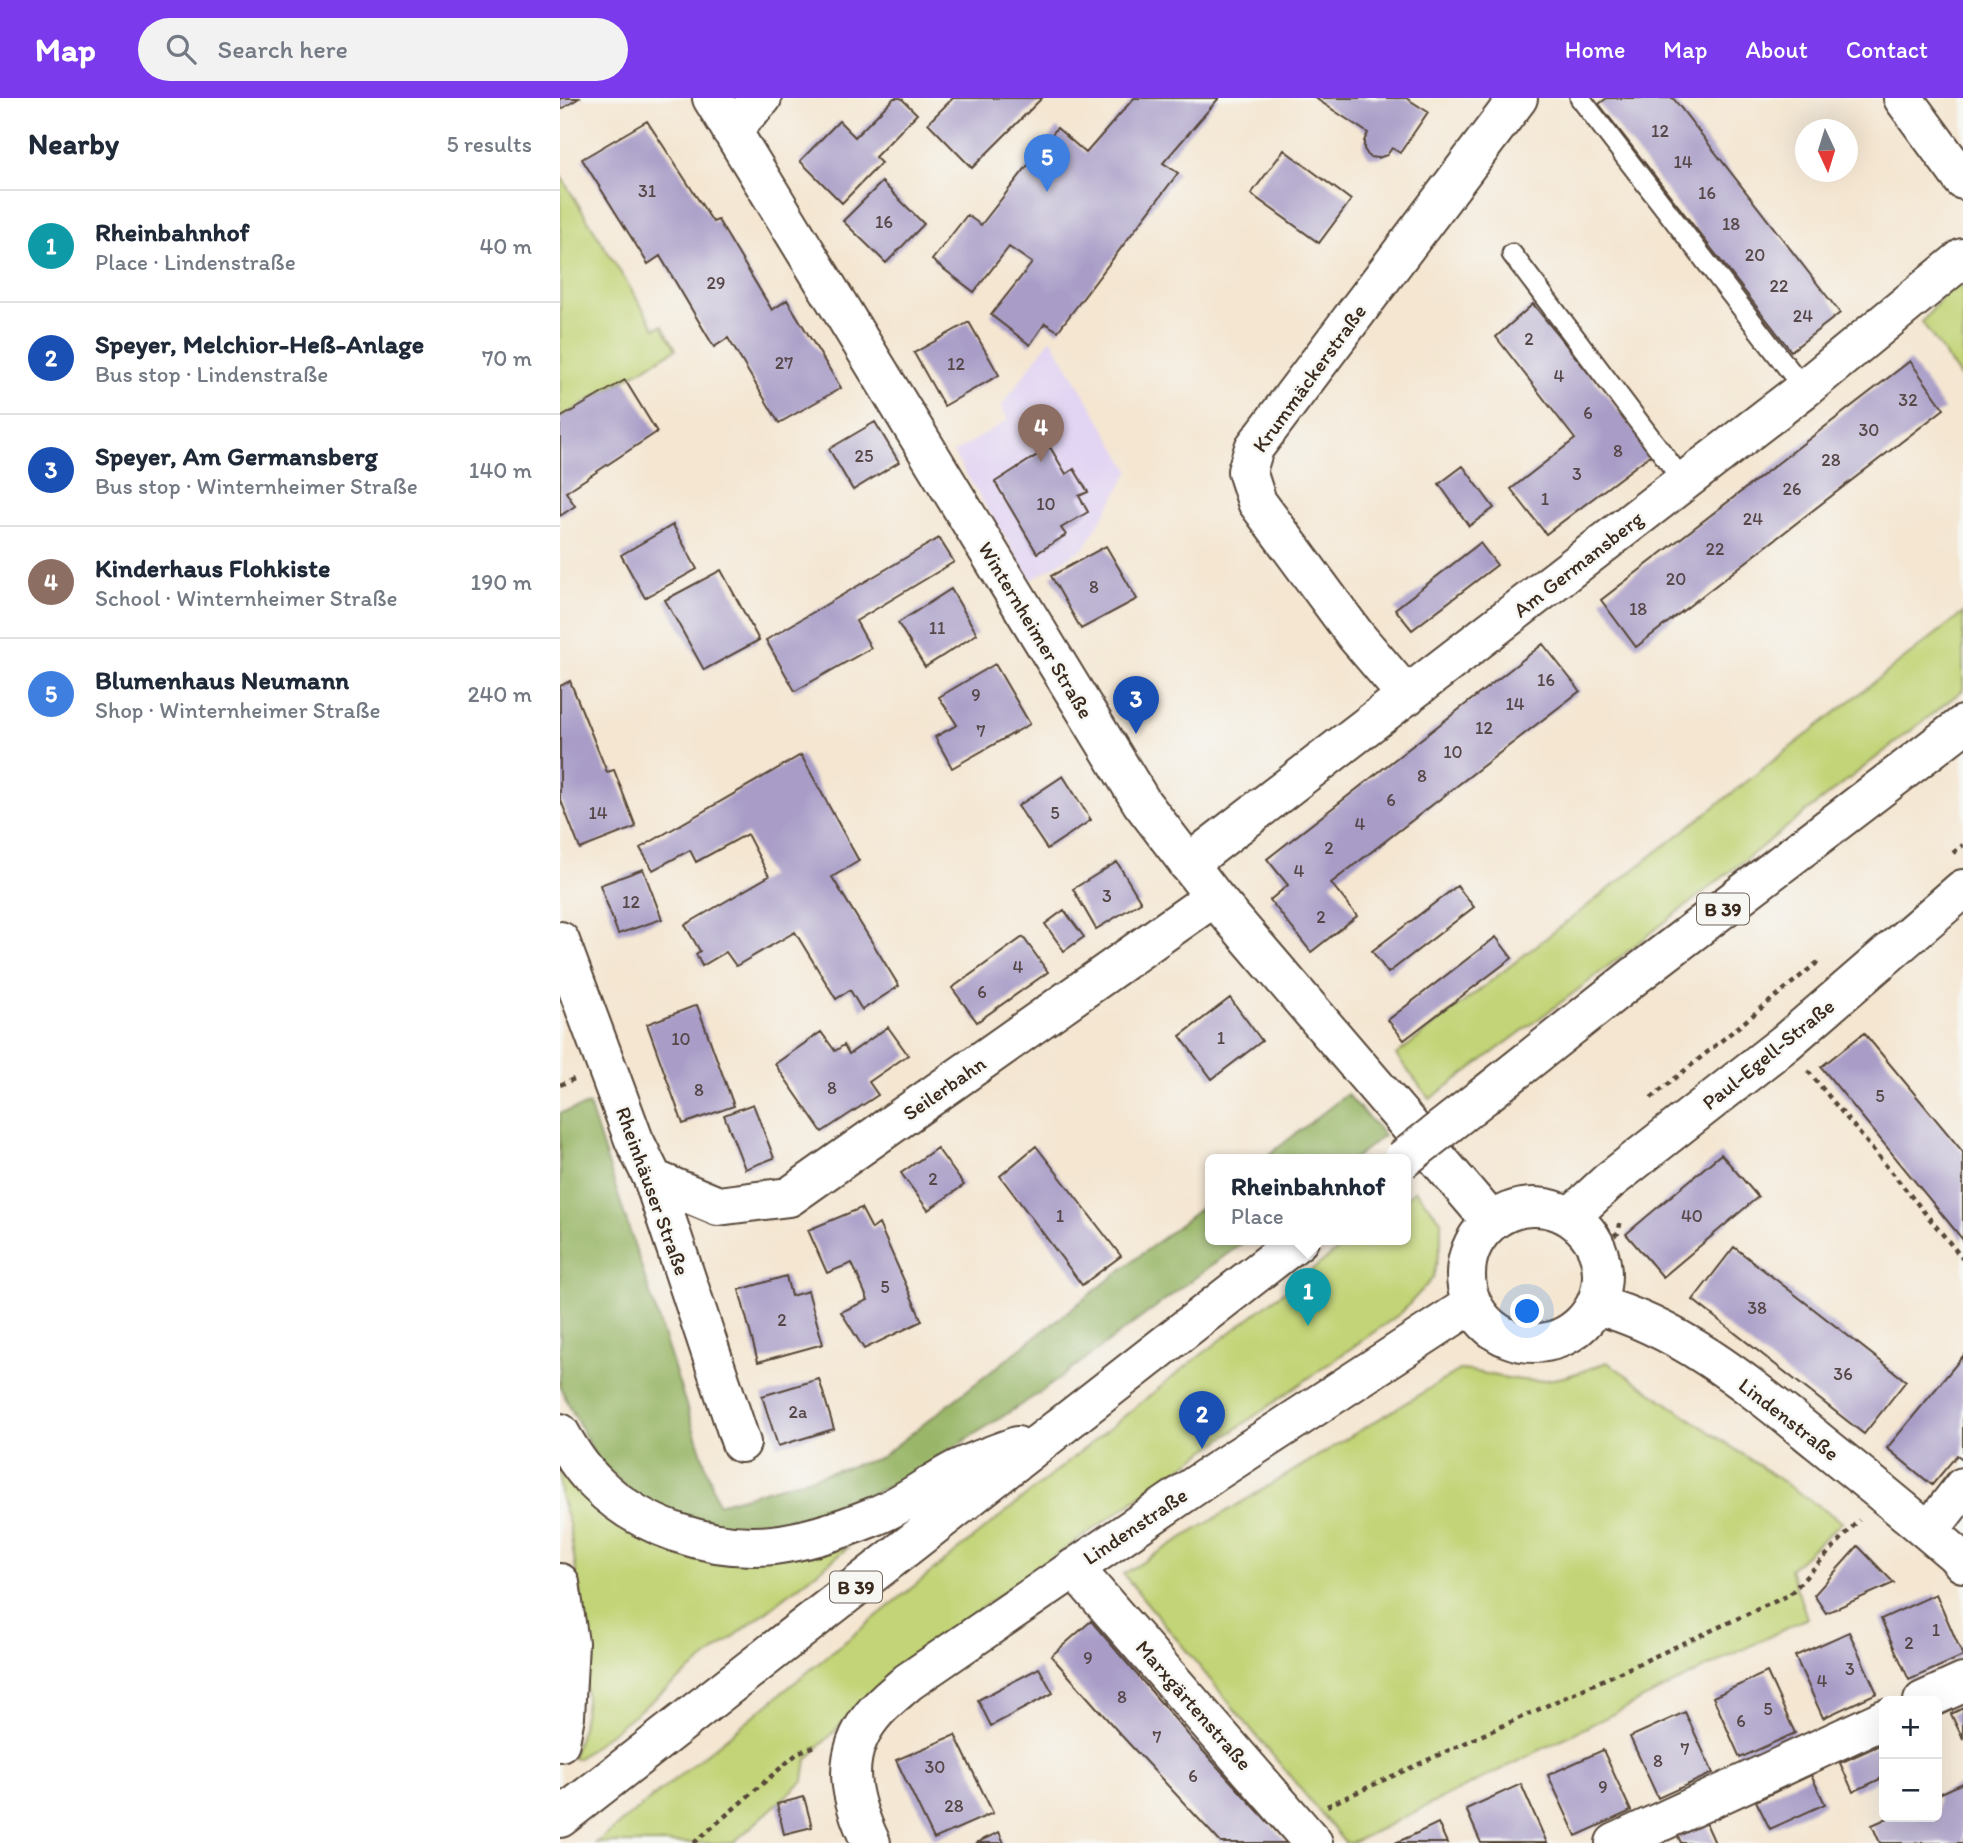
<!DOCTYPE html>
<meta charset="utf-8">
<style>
:root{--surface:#fff;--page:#f2f2f3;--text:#1f2937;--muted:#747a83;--line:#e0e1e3;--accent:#7c3aed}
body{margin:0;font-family:Itim,sans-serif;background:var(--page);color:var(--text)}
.controls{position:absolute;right:21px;bottom:21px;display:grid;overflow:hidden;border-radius:10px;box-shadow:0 7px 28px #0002}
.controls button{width:63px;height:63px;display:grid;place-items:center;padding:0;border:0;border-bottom:2px solid var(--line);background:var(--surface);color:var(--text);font:35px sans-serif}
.compass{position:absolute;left:1235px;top:21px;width:63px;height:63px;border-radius:50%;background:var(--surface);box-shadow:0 7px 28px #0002;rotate:176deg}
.you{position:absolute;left:968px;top:1214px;width:24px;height:24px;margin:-18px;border:5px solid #fff;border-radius:50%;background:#1a73e8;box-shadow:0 0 0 10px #1a73e833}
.badge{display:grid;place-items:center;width:46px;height:46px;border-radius:50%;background:var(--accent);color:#fff;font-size:23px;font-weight:700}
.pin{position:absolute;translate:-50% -58px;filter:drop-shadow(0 2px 4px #0008)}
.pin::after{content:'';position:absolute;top:37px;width:24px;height:21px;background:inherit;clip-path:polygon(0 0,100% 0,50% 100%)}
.popup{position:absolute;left:645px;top:1056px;width:206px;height:91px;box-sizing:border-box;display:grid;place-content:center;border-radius:10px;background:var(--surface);filter:drop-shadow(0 2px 5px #0005);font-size:23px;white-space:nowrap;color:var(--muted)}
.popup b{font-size:26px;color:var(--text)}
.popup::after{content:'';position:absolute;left:50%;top:100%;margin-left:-14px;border:14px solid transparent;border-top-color:var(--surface)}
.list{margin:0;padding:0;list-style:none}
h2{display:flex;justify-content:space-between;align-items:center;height:91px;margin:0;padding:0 28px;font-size:30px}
h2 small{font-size:23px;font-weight:400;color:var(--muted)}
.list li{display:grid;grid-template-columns:46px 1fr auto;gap:21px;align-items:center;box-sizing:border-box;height:112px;padding:0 28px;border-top:2px solid var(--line)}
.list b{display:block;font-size:26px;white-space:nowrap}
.list p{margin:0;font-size:23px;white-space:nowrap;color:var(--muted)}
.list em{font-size:23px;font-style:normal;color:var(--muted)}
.icon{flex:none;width:38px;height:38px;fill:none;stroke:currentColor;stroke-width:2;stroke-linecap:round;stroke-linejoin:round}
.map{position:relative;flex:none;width:1403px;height:1745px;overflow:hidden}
header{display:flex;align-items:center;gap:42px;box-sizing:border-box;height:98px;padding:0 35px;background:var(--accent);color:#fff}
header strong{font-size:33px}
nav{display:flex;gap:38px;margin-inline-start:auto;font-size:24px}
.search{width:490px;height:63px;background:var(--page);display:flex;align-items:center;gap:18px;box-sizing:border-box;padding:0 24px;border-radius:38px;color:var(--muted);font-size:26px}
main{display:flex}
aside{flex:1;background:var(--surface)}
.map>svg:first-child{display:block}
.built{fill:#e2d4f3}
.green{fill:#c2d477;stroke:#7e7f4a;stroke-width:2}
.forest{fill:#99b668;stroke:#6a7043;stroke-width:2}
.building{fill:#a99dc7}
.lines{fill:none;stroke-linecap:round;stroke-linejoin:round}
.lane-casing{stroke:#574639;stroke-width:23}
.street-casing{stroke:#574639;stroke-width:42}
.secondary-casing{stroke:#574639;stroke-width:42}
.primary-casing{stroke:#574639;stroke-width:42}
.path{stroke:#574639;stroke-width:4.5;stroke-dasharray:5 5;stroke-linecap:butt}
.lane{stroke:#fff;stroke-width:19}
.street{stroke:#fff;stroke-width:38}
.secondary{stroke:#fff;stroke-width:38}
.primary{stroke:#fff;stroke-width:38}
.primary-bridge-casing{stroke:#574639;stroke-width:42;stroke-linecap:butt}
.primary-bridge{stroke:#fff;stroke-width:38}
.labels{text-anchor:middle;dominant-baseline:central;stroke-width:5;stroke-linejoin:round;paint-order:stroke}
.number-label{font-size:18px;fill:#564748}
.shield{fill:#f6f6f2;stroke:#73675e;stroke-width:2}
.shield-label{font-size:19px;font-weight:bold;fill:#3b2a1e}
.street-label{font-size:21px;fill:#3b2a1e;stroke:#f6f6f2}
</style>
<header>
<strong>Map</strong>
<div class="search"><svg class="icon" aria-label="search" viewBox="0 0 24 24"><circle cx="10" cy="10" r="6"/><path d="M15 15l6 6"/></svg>Search here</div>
<nav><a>Home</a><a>Map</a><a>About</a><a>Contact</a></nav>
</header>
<main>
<aside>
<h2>Nearby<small>5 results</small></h2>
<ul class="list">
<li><span class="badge" style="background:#0f9aa8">1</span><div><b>Rheinbahnhof</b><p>Place · Lindenstraße</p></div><em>40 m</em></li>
<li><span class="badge" style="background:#1a4fb4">2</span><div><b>Speyer, Melchior-Heß-Anlage</b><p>Bus stop · Lindenstraße</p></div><em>70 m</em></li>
<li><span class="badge" style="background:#1a4fb4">3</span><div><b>Speyer, Am Germansberg</b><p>Bus stop · Winternheimer Straße</p></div><em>140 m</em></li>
<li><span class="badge" style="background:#8d6e63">4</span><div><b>Kinderhaus Flohkiste</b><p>School · Winternheimer Straße</p></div><em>190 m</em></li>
<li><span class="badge" style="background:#3f7fe0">5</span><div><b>Blumenhaus Neumann</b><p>Shop · Winternheimer Straße</p></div><em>240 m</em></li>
</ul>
</aside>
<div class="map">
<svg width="1403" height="1745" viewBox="0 0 1403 1745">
<rect width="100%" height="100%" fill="#f6f6f2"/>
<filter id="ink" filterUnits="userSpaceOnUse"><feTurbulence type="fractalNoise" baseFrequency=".0143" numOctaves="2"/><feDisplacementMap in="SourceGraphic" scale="14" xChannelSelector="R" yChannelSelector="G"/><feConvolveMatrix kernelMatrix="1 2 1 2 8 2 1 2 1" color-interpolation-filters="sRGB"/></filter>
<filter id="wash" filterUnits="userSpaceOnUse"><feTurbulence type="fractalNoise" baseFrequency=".00686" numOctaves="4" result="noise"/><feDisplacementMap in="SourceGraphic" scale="28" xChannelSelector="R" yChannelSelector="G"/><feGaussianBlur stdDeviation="1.57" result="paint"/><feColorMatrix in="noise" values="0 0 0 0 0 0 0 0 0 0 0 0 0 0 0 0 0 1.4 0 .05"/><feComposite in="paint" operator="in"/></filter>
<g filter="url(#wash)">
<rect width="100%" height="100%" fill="#f4e6d1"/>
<path class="built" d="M491,240L570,373L525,449L471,482L393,355L448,322L441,309Z"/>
<path class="green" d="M0,77L95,230L102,227L116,251L0,320Z
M1403,174V283L1362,224Z
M1403,515V592L1019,891L870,1001L836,957Z
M855,1092L881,1122V1145L873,1180L841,1215L339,1568L247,1661L244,1682L173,1745H36L619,1274L791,1142H846V1100Z
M1047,1264L1282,1424L1230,1471L1247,1520L792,1745H785L563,1476L900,1272C919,1273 936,1279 955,1281C988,1287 1017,1276 1047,1264Z
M0,1369L37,1408L282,1451L289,1449L17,1661L12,1660L22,1629L26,1603V1540L9,1426L0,1397Z"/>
<path class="forest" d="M787,996L824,1037L792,1062H702Z
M29,1007L158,1406L320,1360L650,1103V1142H686L481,1294L339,1384L281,1408L249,1417L205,1426L135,1427L76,1400L36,1360L0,1289V1015Z"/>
<g id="blocks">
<path class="building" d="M0,0H19L0,12Z
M334,0H341L357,16L315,59L321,65L282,105L240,63L279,23L295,39Z
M393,0H482L412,70L368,25Z
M574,0H659L603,65L618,75L498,233L485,225L470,247L431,217L472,165L449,149L414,194L372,162L407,117L421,127L497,30L526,55Z
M755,0H846L868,14L840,55L832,50L827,57L818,60L809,59L804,51V43L808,35Z
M1047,0H1113L1280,215L1231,253L1039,6Z
M87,23L153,124L158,122L212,212L227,202L281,290L219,325L168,240L154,249L100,158L88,166L22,61Z
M724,52L791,102L759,145L691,96Z
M322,84L364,126L326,165L283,123Z
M973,206L1093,355L986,436L951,391L1015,341L936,239Z
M409,224L439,277L384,308L354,255Z
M1350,263L1384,311L1076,549L1041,502Z
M65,282L97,334L6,394L15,408L0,418V320Z
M315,324L339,364L293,392L269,351Z
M490,349L506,376L514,371L528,394L519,398L528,414L501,430L506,437L477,455L435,384Z
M903,368L934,410L909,428L879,386Z
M113,427L137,471L85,500L61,457Z
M379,440L394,464L296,523L311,550L235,593L206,542Z
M920,445L937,467L852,532L835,511Z
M546,448L577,501L521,531L491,478Z
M161,472L199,542L144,572L105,502Z
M391,491L417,536L365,569L338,525Z
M983,546L1020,593L771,785L797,818L751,854L710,802L728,787L707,761Z
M435,566L470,626L392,670L375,639L397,627L379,599Z
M10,583L47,674L54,672L76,729L20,751L0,700V588Z
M241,657L299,763L272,779L339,888L302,912L290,892L276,901L235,834L176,868L166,854L142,868L136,856L140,853L125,827L209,778L187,736L136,764L130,752L93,772L80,750Z
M503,678L531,722L487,751L458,708Z
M557,764L581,804L536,831L513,791Z
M83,771L102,821L58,836L40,787Z
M897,788L914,809L828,875L812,853Z
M504,812L524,839L504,853L485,826Z
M463,839L488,874L417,924L392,890Z
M936,839L952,860L844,942L828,922Z
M670,900L702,943L652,981L620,938Z
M137,907L174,1008L123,1026L87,926Z
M328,929L348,957L309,984L318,997L262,1034L215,966L261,934L275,953L284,947L289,956Z
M1304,935L1403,1054V1142L1261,969Z
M193,1006L214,1060L185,1071L164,1017Z
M476,1048L561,1158L522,1187L440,1078Z
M377,1050L404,1087L368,1112L341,1075Z
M1161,1056L1198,1099L1103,1179L1066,1136Z
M301,1110L312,1131L319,1126L362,1223L304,1251L281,1214L308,1202L292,1165L267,1175L248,1132Z
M1174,1149L1346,1283L1304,1336L1133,1202Z
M226,1178L231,1198L248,1193L263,1246L198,1264L179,1192Z
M1403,1258V1358L1401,1360L1397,1357L1372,1387L1327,1350Z
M259,1281L274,1331L218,1348L202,1298Z
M1298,1448L1334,1485L1266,1515L1254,1497Z
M1376,1496L1403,1558L1349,1582L1321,1521Z
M531,1523L632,1641L727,1745H661L561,1637L491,1558Z
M1289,1534L1317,1595L1263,1620L1235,1558Z
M479,1570L493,1595L431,1628L418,1602Z
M1207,1574L1235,1635L1180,1660L1153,1599Z
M1403,1610V1641L1391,1616Z
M1125,1614L1153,1675L1098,1700L1070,1639Z
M395,1637L433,1715L374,1741L336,1662Z
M1324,1645V1679L1293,1694L1280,1665Z
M1043,1652L1071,1713L1016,1738L988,1677Z
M1251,1677L1265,1706L1210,1731L1196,1703Z
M1403,1685V1745H1320L1312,1727L1330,1719H1377V1697Z
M961,1686L987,1745H921L906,1711Z
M244,1699L252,1729L224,1736L217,1706Z
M878,1725L887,1745H835L851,1738Z
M1146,1725L1155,1745H1121L1118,1738Z
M439,1734L444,1745H416Z"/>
</g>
</g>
<g filter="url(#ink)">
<use href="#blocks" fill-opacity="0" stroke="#574639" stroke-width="2"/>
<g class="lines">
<g class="lane-casing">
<path id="lane" d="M1020,0L1244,291
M952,156L1124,384"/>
</g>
<g class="street-casing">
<path id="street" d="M152,0L582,705L654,799L931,1123
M1343,0L1403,82
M171,32L202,0
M847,598L796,538L697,404L687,373L694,350L958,0
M628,766L1244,291L1403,160
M0,843L74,1042L93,1081L181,1345
M93,1081L158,1108L229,1099L654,799
M1369,1433L1403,1389
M514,1470L753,1745
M1363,1603L1403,1585
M1055,1745L1324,1621"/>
</g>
<g class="secondary-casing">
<path id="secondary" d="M906 1177a68 68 0 1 1 136 0a68 68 0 1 1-136 0Z
M1011,1118L1049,1083L1225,945L1403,791
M1036,1207C1122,1230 1190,1288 1258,1343C1304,1380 1350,1417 1395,1456L1403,1465
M311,1745C290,1701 279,1659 312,1618C322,1605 336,1595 348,1584L655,1374L912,1206"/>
</g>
<g class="primary-casing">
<path id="primary" d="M925,997L1076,877L1403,627
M0,1335C10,1353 22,1372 37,1386C81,1430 152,1453 213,1447C247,1443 283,1431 315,1418C344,1407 370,1385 398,1371C417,1362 437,1355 457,1348
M0,1485L9,1545L5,1618L0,1644
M0,1720L739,1142"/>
</g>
<path class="path" d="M1393,755L1403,747
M1248,973L1403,1161
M0,987L14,981
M1091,1000L1258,864
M1037,1148L1058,1135L1061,1122
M767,1708L1229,1497L1299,1422
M134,1745L239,1654L258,1647"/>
<use href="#lane" class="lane"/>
<use href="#street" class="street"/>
<use href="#secondary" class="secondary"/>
<use href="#primary" class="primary"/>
<g class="primary-bridge-casing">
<path id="primary-bridge" d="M842,1062L925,997"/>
</g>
<use href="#primary-bridge" class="primary-bridge"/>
</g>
</g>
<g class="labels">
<g class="number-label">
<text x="1100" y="33">12</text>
<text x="1123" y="64">14</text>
<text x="87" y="93">31</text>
<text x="1147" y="95">16</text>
<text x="324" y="124">16</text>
<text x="1171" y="126">18</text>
<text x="1195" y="157">20</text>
<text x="156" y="185">29</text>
<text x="1219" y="188">22</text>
<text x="1243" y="218">24</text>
<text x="969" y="241">2</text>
<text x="224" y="265">27</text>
<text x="396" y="266">12</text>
<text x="999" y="278">4</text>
<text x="1348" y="302">32</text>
<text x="1028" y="315">6</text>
<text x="1309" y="332">30</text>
<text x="1058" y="353">8</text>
<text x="304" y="358">25</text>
<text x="1271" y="362">28</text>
<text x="1017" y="376">3</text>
<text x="1232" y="391">26</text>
<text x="985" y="401">1</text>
<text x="486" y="406">10</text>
<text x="1193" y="421">24</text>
<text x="1155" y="451">22</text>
<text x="1116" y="481">20</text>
<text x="534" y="489">8</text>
<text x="1078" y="511">18</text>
<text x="377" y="530">11</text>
<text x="986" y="582">16</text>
<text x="416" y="597">9</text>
<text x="955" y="606">14</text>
<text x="924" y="630">12</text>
<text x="421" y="633">7</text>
<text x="893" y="654">10</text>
<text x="862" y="678">8</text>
<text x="831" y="702">6</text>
<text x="38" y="715">14</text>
<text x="495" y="715">5</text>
<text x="800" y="726">4</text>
<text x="769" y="750">2</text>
<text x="739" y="773">4</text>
<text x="547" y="798">3</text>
<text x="71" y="804">12</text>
<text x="761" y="819">2</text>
<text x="458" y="869">4</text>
<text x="422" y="894">6</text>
<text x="661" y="940">1</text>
<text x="121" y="941">10</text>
<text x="272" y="990">8</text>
<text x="139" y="992">8</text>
<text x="1320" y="998">5</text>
<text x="373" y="1081">2</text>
<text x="500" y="1118">1</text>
<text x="1132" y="1118">40</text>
<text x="325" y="1189">5</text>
<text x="1197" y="1210">38</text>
<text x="222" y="1222">2</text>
<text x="1283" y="1276">36</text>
<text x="238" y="1314">2a</text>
<text x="1376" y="1532">1</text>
<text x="1349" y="1545">2</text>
<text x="528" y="1560">9</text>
<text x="1290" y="1571">3</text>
<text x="1262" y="1583">4</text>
<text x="562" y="1599">8</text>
<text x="1208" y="1611">5</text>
<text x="1181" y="1623">6</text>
<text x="597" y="1639">7</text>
<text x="1125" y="1651">7</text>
<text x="1098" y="1663">8</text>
<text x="375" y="1669">30</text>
<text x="633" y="1678">6</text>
<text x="1043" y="1689">9</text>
<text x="394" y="1708">28</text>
</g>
<g class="shield">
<rect x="1137" y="795.5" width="52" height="31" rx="5"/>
<rect x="270" y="1473.5" width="52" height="31" rx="5"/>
</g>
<g class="shield-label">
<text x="1163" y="811">B 39</text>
<text x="296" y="1489">B 39</text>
</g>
<g class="street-label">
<text transform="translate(749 280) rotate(-54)">Krummäckerstraße</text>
<text transform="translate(1018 466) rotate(-38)">Am Germansberg</text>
<text transform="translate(476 532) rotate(59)">Winternheimer Straße</text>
<text transform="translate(1208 956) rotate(-39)">Paul-Egell-Straße</text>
<text transform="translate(384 990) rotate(-35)">Seilerbahn</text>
<text transform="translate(93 1093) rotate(70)">Rheinhäuser Straße</text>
<text transform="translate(1229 1321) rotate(38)">Lindenstraße</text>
<text transform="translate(575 1428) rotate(-34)">Lindenstraße</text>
<text transform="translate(634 1607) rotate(49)">Marxgärtenstraße</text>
</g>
</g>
</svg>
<div class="controls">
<button>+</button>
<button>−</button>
</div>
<svg class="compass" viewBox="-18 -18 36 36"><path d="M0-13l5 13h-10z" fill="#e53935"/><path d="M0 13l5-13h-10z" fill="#747a83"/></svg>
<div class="you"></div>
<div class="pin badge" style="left:748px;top:1228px;background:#0f9aa8">1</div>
<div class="popup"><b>Rheinbahnhof</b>Place</div>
<div class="pin badge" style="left:642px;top:1351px;background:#1a4fb4">2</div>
<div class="pin badge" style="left:576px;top:636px;background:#1a4fb4">3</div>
<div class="pin badge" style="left:481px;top:364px;background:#8d6e63">4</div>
<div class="pin badge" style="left:487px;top:94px;background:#3f7fe0">5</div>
</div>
</main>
